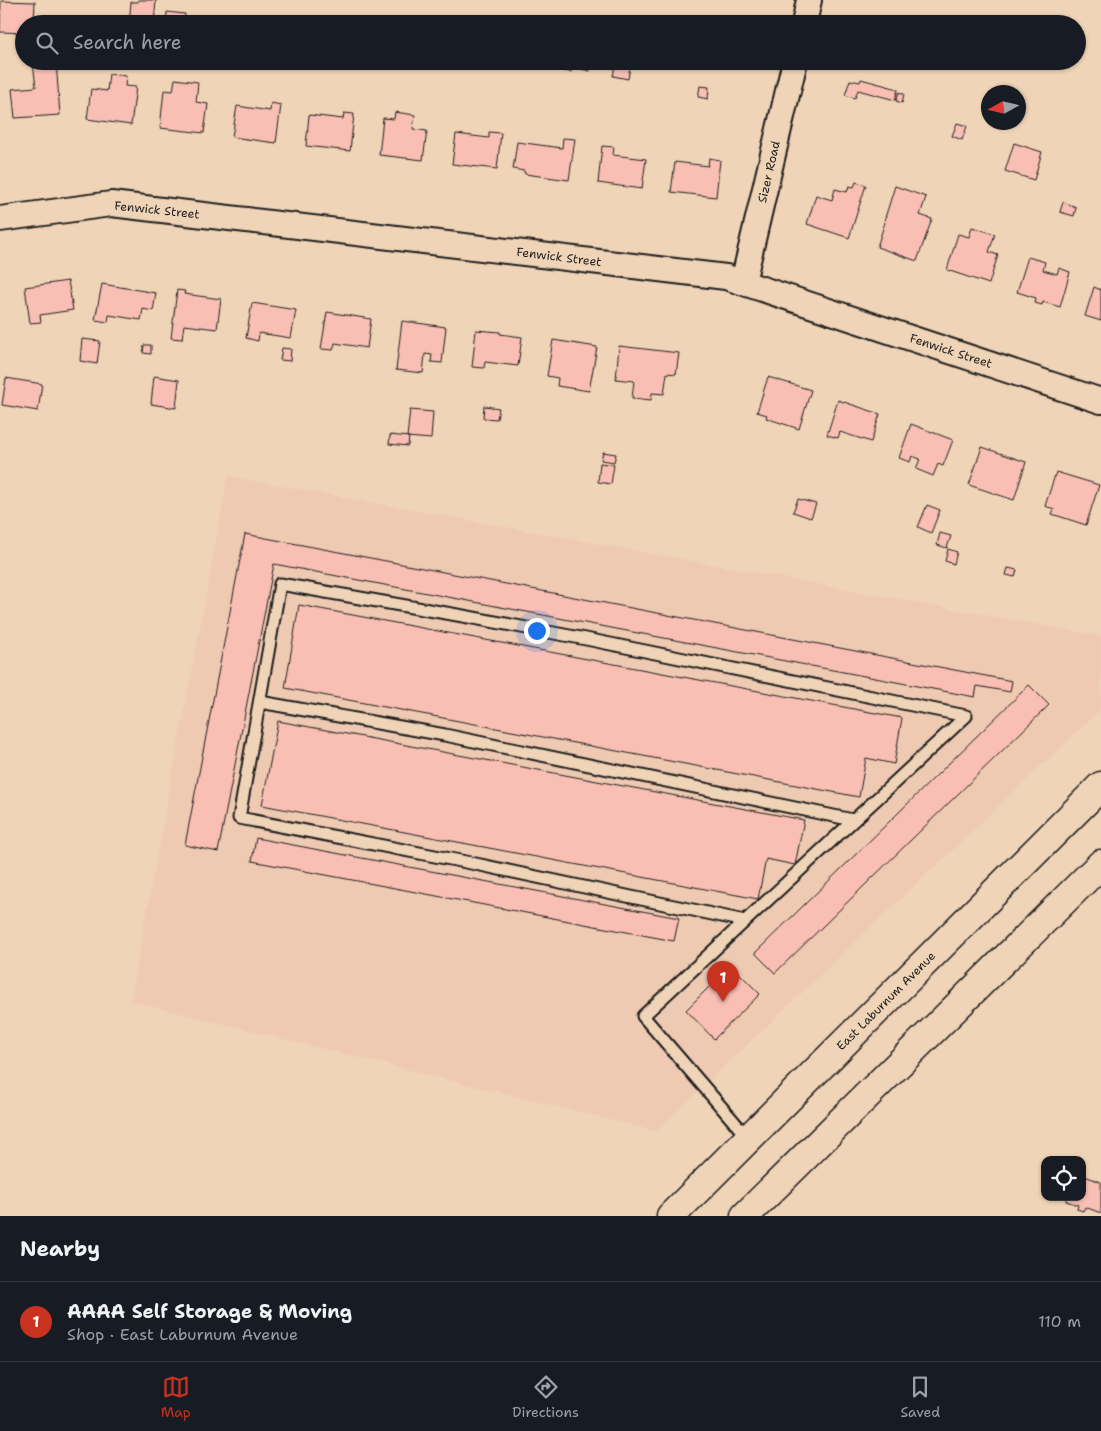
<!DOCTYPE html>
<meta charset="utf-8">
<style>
:root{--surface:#171b24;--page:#20242c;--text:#f1f3f6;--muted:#9ea1a6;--line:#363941;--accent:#c8321e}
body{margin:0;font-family:"Shantell Sans",sans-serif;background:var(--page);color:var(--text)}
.controls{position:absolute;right:15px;bottom:15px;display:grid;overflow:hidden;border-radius:10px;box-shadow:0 1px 4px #0004}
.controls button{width:45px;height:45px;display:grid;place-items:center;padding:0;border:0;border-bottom:1px solid var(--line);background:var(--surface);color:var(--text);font:25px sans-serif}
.compass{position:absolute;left:981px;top:85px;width:45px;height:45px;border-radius:50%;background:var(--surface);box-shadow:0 1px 4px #0004;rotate:262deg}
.you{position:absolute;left:536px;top:630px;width:18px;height:18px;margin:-12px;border:4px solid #fff;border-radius:50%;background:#1a73e8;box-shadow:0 0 0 8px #1a73e833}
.badge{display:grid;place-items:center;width:32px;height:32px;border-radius:50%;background:var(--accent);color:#fff;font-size:16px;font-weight:700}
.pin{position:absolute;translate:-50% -41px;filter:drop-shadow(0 1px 2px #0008)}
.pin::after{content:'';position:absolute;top:26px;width:18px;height:15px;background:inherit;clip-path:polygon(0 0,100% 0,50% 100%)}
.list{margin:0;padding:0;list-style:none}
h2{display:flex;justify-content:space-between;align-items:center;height:65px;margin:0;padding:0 20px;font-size:21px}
h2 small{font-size:16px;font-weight:400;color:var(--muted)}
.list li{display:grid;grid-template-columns:32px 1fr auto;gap:15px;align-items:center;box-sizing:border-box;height:80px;padding:0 20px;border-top:1px solid var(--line)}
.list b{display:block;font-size:19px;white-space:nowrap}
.list p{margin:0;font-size:16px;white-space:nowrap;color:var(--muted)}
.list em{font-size:16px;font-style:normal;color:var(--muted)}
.icon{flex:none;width:28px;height:28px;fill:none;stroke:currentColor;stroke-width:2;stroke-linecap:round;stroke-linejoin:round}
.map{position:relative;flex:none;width:1101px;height:1216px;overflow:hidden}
.search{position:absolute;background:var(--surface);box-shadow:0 1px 4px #0004;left:15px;right:15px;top:15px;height:55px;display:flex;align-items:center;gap:12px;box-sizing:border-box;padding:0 18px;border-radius:28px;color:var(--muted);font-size:19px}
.sheet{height:145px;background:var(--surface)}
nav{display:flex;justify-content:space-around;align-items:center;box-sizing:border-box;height:70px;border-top:1px solid var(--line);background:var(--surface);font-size:14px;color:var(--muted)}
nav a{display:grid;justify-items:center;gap:2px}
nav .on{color:var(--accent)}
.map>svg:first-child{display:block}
.built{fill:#efcab3}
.building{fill:#fabfb4;stroke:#1c1c1c}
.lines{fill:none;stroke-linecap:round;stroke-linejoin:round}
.service-casing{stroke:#1c1c1c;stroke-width:15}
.minor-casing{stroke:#1c1c1c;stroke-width:28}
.primary-casing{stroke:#1c1c1c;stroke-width:31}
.service{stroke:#f0d4b7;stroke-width:11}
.minor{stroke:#f0d4b7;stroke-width:24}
.primary{stroke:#f0d4b7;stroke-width:28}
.labels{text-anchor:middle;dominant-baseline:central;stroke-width:4;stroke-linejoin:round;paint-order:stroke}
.street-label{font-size:12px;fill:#1c1c1c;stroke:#f0d4b7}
</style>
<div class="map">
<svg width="1101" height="1216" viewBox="0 0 1101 1216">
<rect width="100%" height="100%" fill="#f0d4b7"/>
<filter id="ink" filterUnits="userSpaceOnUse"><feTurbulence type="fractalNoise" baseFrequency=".02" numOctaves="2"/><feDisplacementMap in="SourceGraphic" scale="10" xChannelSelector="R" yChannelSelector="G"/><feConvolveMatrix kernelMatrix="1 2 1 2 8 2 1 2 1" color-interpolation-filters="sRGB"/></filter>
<g filter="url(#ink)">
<path class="built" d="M228,476L1101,636V709L656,1131L130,1001Z"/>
<path class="building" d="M138,0H156L154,24H129L131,2H138Z
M1,1L35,2L34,24H24V33L0,32Z
M167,12L185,14L184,24H166Z
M56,61L60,115L15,118L12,89L36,87L33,63Z
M546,61H573L571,72L544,68Z
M578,61L591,63L590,71L577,68Z
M616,61H631L628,79L613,76Z
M109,74L126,76L125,86L136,87L131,125L87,119L91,89L107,91Z
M175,79L198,82L196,102L208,104L204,133L160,128L164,90L173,91Z
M861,79L898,89L895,100L858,90L855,98L845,95L850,80L860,82Z
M700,86L709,87L708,99L698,97Z
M899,92L904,94L902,103L896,101Z
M271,103L281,105L276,143L232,137L237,106L270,111Z
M395,112L415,115L413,129L427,131L423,160L379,155L383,118L394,119Z
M344,113L354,114L350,151L306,146L309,115L343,119Z
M957,123L967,126L962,140L952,136Z
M489,132L501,133L497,169L452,164L456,134L489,138Z
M563,138L575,139L569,180L525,174L524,171L513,169L517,142L562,148Z
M1014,143L1042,152L1034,180L1005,171Z
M602,146L614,147L613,155L646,159L642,189L598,183Z
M709,158L720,160L716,197L671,192L675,162L708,166Z
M856,182L866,185L849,238L807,224L816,195L832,200L835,189L847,192L849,186L854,187Z
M895,186L926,197L920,215L932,219L917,261L877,247L885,222L884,221Z
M1063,202L1076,207L1074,216L1060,212Z
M972,227L995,234L989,252L998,255L989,284L947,270L958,234L969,237Z
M1028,257L1045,262L1043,270L1057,274L1059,268L1070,272L1060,307L1043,302L1042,305L1035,303L1036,298L1017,292Z
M68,281L73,310L40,315L41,322L30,323L25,287Z
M102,284L156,293L153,311L143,309L141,320L109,315L108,322L95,320Z
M1094,287L1101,290V321L1085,316Z
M177,290L185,291L184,294L221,299L217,329L184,325L182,339L171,338Z
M252,303L296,310L291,338L259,333L258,341L246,338Z
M327,312L371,319L367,348L335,343L333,350L321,349Z
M402,321L446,327L442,363L431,362L432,355L425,354L423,373L396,370Z
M476,330L500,332V334L522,337L518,366L485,362L484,368L472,367Z
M82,339L100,341L97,364L80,361Z
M553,340L597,347L589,391L557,386L558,378L547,376Z
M144,345H151V354L143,353Z
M619,346L679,353L676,374L667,373L664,394L652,393L651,400L632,398L634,381L616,379Z
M282,348L291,349L290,361L280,360Z
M154,376L179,380L176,408L151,404Z
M768,377L811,390L799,429L766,418L767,415L757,412Z
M6,378L42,384L38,411L2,405Z
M838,400L880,414L871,442L840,432L838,438L827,435Z
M484,406L499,408L497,419L483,418Z
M410,410L433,412L431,439L407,437Z
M911,424L953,440L943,466L938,464L933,476L916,469L920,459L912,456L910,462L899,458Z
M390,435L409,437L408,446L389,444Z
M982,447L1026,462L1014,500L969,485Z
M603,452L616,454L614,462L601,460Z
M600,463L614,465L611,484L598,482Z
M1056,472L1099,485L1086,525L1052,514L1054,509L1045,506Z
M798,499L816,504L811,518L793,512Z
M927,505L940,510L931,533L918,527Z
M940,533L951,536L947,548L937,545Z
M245,534L1012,681L1010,692L977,686L975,697L274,564L218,852L185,845Z
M948,549L957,552L954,564L945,561Z
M1008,568L1017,570L1015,577L1006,575Z
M299,605L902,718L894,764L866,758L859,797L285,688Z
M1029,685L1049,705L775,973L755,953Z
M278,721L804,820L795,865L766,859L758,899L262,805Z
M256,838L679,918L674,941L252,861Z
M731,965L760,994L714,1039L686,1010Z
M1082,1175L1101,1182V1213L1085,1207L1083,1211L1077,1209L1078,1205L1066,1201L1067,1197H1082Z"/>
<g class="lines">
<g class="service-casing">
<path id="service" d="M260,702L445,735L853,820
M745,921L471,863L239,818L280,584L463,616L586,639L966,716L643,1016L748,1138"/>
</g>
<g class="minor-casing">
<path id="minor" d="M804,24L809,0
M0,219L111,204L726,277L1101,401
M743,282L795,61"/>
</g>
<g class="primary-casing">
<path id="primary" d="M671,1216L1101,786
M745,1216L1101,864"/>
</g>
<use href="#service" class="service"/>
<use href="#minor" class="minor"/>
<use href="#primary" class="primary"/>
</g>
</g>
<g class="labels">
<g class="street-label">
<text transform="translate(769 172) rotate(-77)">Sizer Road</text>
<text transform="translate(157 210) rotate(6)">Fenwick Street</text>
<text transform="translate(559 257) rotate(7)">Fenwick Street</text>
<text transform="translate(951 351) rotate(18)">Fenwick Street</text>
<text transform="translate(886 1001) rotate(-45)">East Laburnum Avenue</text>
</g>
</g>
</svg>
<div class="controls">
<button><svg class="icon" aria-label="locate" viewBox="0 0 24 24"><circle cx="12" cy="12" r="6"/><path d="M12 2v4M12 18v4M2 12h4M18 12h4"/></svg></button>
</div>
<svg class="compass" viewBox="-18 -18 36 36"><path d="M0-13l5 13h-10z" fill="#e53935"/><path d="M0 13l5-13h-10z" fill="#9ea1a6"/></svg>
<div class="you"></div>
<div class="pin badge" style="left:723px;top:1002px">1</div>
<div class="search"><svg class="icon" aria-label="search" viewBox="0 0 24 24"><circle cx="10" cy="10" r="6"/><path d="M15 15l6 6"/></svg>Search here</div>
</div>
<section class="sheet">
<h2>Nearby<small></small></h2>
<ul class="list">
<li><span class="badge">1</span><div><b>AAAA Self Storage &amp; Moving</b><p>Shop · East Laburnum Avenue</p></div><em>110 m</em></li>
</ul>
</section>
<nav>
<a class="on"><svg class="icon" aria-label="map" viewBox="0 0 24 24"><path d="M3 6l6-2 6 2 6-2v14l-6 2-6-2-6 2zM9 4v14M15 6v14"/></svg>Map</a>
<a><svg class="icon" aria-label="directions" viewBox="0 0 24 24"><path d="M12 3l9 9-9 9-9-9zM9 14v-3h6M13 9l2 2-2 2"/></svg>Directions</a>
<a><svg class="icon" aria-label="saved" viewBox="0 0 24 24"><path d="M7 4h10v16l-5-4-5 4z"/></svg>Saved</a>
</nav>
